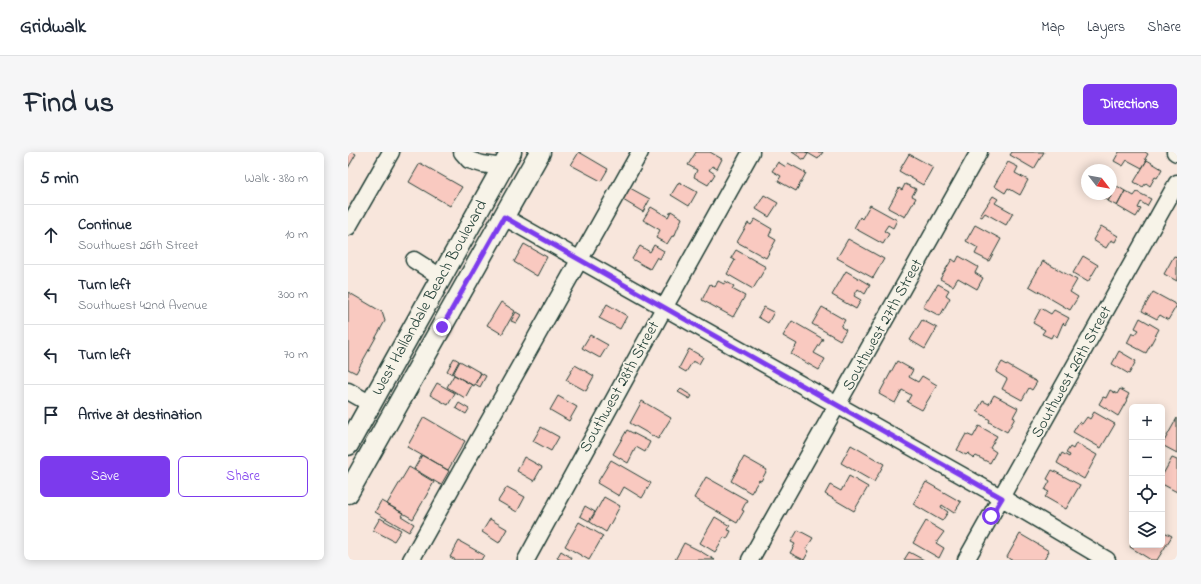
<!DOCTYPE html>
<meta charset="utf-8">
<style>
:root{--surface:#fff;--page:#f6f6f7;--text:#1f2937;--muted:#747a83;--line:#e0e1e3;--accent:#7c3aed}
body{margin:0;font-family:"Indie Flower",sans-serif;background:var(--page);color:var(--text)}
.controls{position:absolute;right:12px;bottom:12px;display:grid;overflow:hidden;border-radius:6px;box-shadow:0 2px 10px #0003}
.controls button{width:36px;height:36px;display:grid;place-items:center;padding:0;border:0;border-bottom:1px solid var(--line);background:var(--surface);color:var(--text);font:20px sans-serif}
.compass{position:absolute;left:733px;top:12px;width:36px;height:36px;border-radius:50%;background:var(--surface);box-shadow:0 2px 10px #0003;rotate:121deg}
.stop{position:absolute;width:12px;height:12px;margin:-9px;border:3px solid #7c3aed;border-radius:50%;background:#fff}
.stop.end{background:#7c3aed;border-color:#fff;box-shadow:0 1px 4px #0008}
.list{margin:0;padding:0;list-style:none}
h2{display:flex;justify-content:space-between;align-items:center;height:52px;margin:0;padding:0 16px;font-size:17px}
h2 small{font-size:13px;font-weight:400;color:var(--muted)}
.list li{display:grid;grid-template-columns:26px 1fr auto;gap:12px;align-items:center;box-sizing:border-box;height:60px;padding:0 16px;border-top:1px solid var(--line)}
.list b{display:block;font-size:15px;white-space:nowrap}
.list p{margin:0;font-size:13px;white-space:nowrap;color:var(--muted)}
.list em{font-size:13px;font-style:normal;color:var(--muted)}
.actions{display:flex;gap:8px;padding:12px 16px}
.actions a{flex:1;padding:9px 0;border:1px solid var(--accent);border-radius:6px;text-align:center;font-size:14px;color:var(--accent)}
.actions .main{background:var(--accent);color:#fff}
.icon{flex:none;width:22px;height:22px;fill:none;stroke:currentColor;stroke-width:2;stroke-linecap:round;stroke-linejoin:round}
.map{position:relative;flex:none;width:829px;height:408px;overflow:hidden;border-radius:6px}
header{display:flex;align-items:center;gap:24px;box-sizing:border-box;height:56px;padding:0 20px;background:var(--surface);border-bottom:1px solid var(--line)}
header strong{font-size:19px}
nav{display:flex;gap:22px;margin-inline-start:auto;font-size:14px}
.intro{display:flex;align-items:center;justify-content:space-between;box-sizing:border-box;height:96px;padding:0 24px}
h1{margin:0;font-size:28px}
.button{padding:10px 18px;border-radius:6px;background:var(--accent);color:#fff;font-size:14px;font-weight:700}
main{display:flex;gap:24px;padding:0 24px}
aside{flex:1;background:var(--surface);border-radius:6px;box-shadow:0 2px 10px #0003}
.map>svg:first-child{display:block}
.building{fill:#f9c9c0;stroke:#1f3d34}
.lines{fill:none;stroke-linecap:round;stroke-linejoin:round}
.minor-casing{stroke:#1f3d34;stroke-width:19}
.major-casing{stroke:#1f3d34;stroke-width:23}
.minor{stroke:#f7f3e8;stroke-width:16}
.major{stroke:#f7f3e8;stroke-width:20}
.route{stroke:#7c3aed;stroke-width:5}
.labels{text-anchor:middle;dominant-baseline:central;stroke-width:3.5;stroke-linejoin:round;paint-order:stroke}
.street-label{font-size:16px;fill:#1f3d34;stroke:#f7f3e8}
</style>
<header>
<strong>Gridwalk</strong>
<nav><a>Map</a><a>Layers</a><a>Share</a></nav>
</header>
<div class="intro"><h1>Find us</h1><a class="button">Directions</a></div>
<main>
<aside>
<h2>5 min<small>Walk · 380 m</small></h2>
<ul class="list">
<li><svg class="icon" aria-label="ahead" viewBox="0 0 24 24"><path d="M12 20V5M6 11l6-6 6 6"/></svg><div><b>Continue</b><p>Southwest 26th Street</p></div><em>10 m</em></li>
<li><svg class="icon" aria-label="left" viewBox="0 0 24 24"><path d="M17 20v-9H6M10 6l-5 5 5 5"/></svg><div><b>Turn left</b><p>Southwest 42nd Avenue</p></div><em>300 m</em></li>
<li><svg class="icon" aria-label="left" viewBox="0 0 24 24"><path d="M17 20v-9H6M10 6l-5 5 5 5"/></svg><div><b>Turn left</b></div><em>70 m</em></li>
<li><svg class="icon" aria-label="arrive" viewBox="0 0 24 24"><path d="M6 21V4h12l-3 4 3 4H6"/></svg><div><b>Arrive at destination</b></div></li>
</ul>
<div class="actions"><a class="main">Save</a><a>Share</a></div>
</aside>
<div class="map">
<svg width="829" height="408" viewBox="0 0 829 408">
<rect width="100%" height="100%" fill="#f8e6dc"/>
<filter id="ink" filterUnits="userSpaceOnUse"><feTurbulence type="fractalNoise" baseFrequency=".025" numOctaves="2"/><feDisplacementMap in="SourceGraphic" scale="8" xChannelSelector="R" yChannelSelector="G"/><feConvolveMatrix kernelMatrix="1 2 1 2 8 2 1 2 1" color-interpolation-filters="sRGB"/></filter>
<g filter="url(#ink)">
<path class="building" d="M0,0H4L8,2L0,16Z
M231,0L260,17L253,29L223,13Z
M348,0H362L374,7L369,17L364,14L361,18L367,22L360,33L346,25L349,18L340,13Z
M444,0H457L460,2L456,8Z
M458,0H475L470,7Z
M664,0H696L686,17L662,3Z
M771,0H797L800,2L797,7L799,8L794,16L779,8L775,14L766,9Z
M561,2L585,15L575,33L551,19Z
M799,8L814,17L809,26L807,25L802,34L798,31L795,35L786,30Z
M430,10L438,15L440,11L458,21L448,39L430,29L433,24L424,19Z
M660,10L670,15L667,21L680,28L672,43L660,36L657,41L646,34Z
M72,11L114,35L102,54L61,30Z
M331,30L349,40L341,54L323,43Z
M557,32L568,37L564,44L568,46L557,65L540,56L551,36L554,38Z
M763,33L768,36L760,49L748,42H763Z
M769,34L777,39L769,54L760,49Z
M282,36L302,47L295,60L275,48Z
M777,39L786,44L789,40L803,47L799,54L793,50L790,56L793,57L788,65L769,54Z
M416,43L430,51L421,65L408,57Z
M645,44L650,47L647,51L665,61L658,73L637,61L634,65L632,64Z
M522,53L549,68L545,76L540,73L536,79L541,82L535,92L506,76L512,65L514,67Z
M303,55L320,65L323,59L334,66L326,85L324,84L319,92L308,86L312,78L295,68Z
M407,67L424,77L421,84L428,88L418,106L389,90L400,71L403,73Z
M627,73L653,87L641,109L627,102L630,96L618,89Z
M753,74L770,84L767,90L763,88L758,96L745,88Z
M500,87L536,107L525,126L489,106Z
M176,92L199,105L189,124L166,110Z
M306,93L316,99L312,107L309,105L302,117L284,107L292,94L302,100Z
M388,98L418,115L405,137L379,122L387,108L383,106Z
M611,104L630,115L627,121L635,126L629,137L610,126L605,134L592,127L604,107L608,110Z
M735,104L750,113L740,130L725,121Z
M826,104L829,105V129L816,122Z
M695,109L729,128L722,140L730,145L722,158L681,134Z
M498,119L522,133L517,142L510,137L506,144L513,148L508,157L484,143Z
M370,129L376,132L377,129L386,134L384,137L397,144L385,165L354,148L362,132L367,135Z
M590,132L601,138L598,143L602,146L592,164L575,155L586,137H587Z
M0,140L34,160L37,169L8,221L0,217Z
M805,140L829,153L820,168L812,163L809,167L794,159Z
M153,150L167,159L154,182L139,173Z
M259,152L279,164L272,177L251,166Z
M416,155L426,160L420,171L410,165Z
M474,155L497,168L493,175L498,178L492,188L464,172Z
M693,156L703,162L706,158L721,166L717,173L715,171L709,185L705,182L703,186L694,182L697,178L685,171Z
M168,160L173,163L168,171L163,169Z
M792,166L811,177L798,201L779,191L784,181L787,183L791,178L787,176Z
M574,168L589,176L577,197L562,188Z
M444,169L475,187L466,201L477,207L471,218L443,202L449,192L435,184Z
M242,183L260,193L252,206L234,196Z
M341,197L355,205L351,212L345,209L338,220L331,216Z
M771,199L788,209L781,222L764,212Z
M106,206L111,209L104,222L99,219Z
M112,209L133,221L126,234L105,222Z
M549,209L565,218L561,225L570,230L574,224L589,233L574,258L559,250L563,243L554,238L547,251L531,242Z
M654,210L689,230L684,238L681,236L674,248L654,237L659,227L648,220Z
M227,213L246,224L238,239L218,228Z
M133,221L138,224L132,235L127,232Z
M106,223L124,233L117,246L99,235Z
M89,231L107,241L100,253L82,243Z
M333,237L344,244L342,247L330,240Z
M772,237L781,242L778,248H779L770,264L751,252L755,245L758,246L762,238L769,242Z
M646,243L670,256L665,265L667,266L659,280L641,270L642,268L629,259L635,249L641,252Z
M210,244L229,255L221,269L202,258Z
M294,249L323,266L310,287L282,271Z
M111,251L121,257L118,262L108,256Z
M746,260L767,272L753,296L725,280L731,270L734,272L739,265L742,267Z
M76,265L117,289L100,318L59,295Z
M829,266V301L814,293Z
M631,274L649,284L642,296L648,300L642,311L628,304L626,306L620,302L621,300L618,303L609,298L618,282L625,285Z
M193,275L211,285L203,299L185,289Z
M279,278L302,290L297,300L288,295L280,311L265,302Z
M728,291L749,303L736,327L709,311L714,301L721,305L722,303L718,301L722,295L725,297Z
M503,293L536,312L526,330L493,311Z
M74,303L101,319L93,333L66,317Z
M176,305L194,315L186,329L169,319Z
M396,305L419,318L413,329L411,328L403,341L383,329Z
M824,306L829,308V340L814,332V324Z
M263,308L303,331L294,346L276,335L271,344L249,331Z
M61,315L86,330L65,367L39,352Z
M704,318L732,333L718,357L697,345L701,340L697,338L702,329L699,327Z
M501,324L520,335L506,359L477,342L482,333L493,339Z
M358,325L399,348L394,358L396,359L389,371L346,346Z
M578,330L613,350L606,361L594,353L593,355L600,360L594,369L565,352Z
M159,335L177,345L169,360L150,349Z
M256,345L272,354L258,380L242,370Z
M33,349L55,361L53,364L66,372L61,380L27,360Z
M237,354L247,360L241,369L232,364Z
M367,365L382,374L380,378L383,379L379,387L376,385L367,400L352,391Z
M32,366L53,378L46,389L25,378Z
M142,367L159,377L151,391L134,380Z
M578,369L596,380L588,391L596,396L591,406L565,391Z
M231,370L255,384L241,408L217,394Z
M450,378L465,386L458,397L461,399L456,408L442,401L447,392L443,390Z
M814,379L824,384L809,408H803L782,395L784,391V393H814Z
M672,382L701,399L696,408H663L659,405Z
M111,389L136,403L133,408H108L102,405Z
M336,391L352,399L367,408H327Z
M213,399L224,406L223,408H213L209,406Z
M561,400L576,408H556Z"/>
<g class="lines">
<g class="minor-casing">
<path id="minor" d="M114,0L121,8L134,12L155,15
M827,0L829,1
M156,65L654,346L759,408
M0,75L43,0
M66,108L93,125
M0,239L23,252
M63,408L292,0
M178,408L316,156L403,0
M402,408L631,0
M618,408L829,31"/>
</g>
<g class="major-casing">
<path id="major" d="M0,293L163,0
M0,341L192,0"/>
</g>
<use href="#minor" class="minor"/>
<use href="#major" class="major"/>
</g>
</g>
<g class="lines" filter="url(#ink)">
<path class="route" d="M94,175L156,65L654,346L643,364"/>
</g>
<g class="labels">
<g class="street-label">
<text transform="translate(82 146) rotate(-61)">West Hallandale Beach Boulevard</text>
<text transform="translate(535 173) rotate(-61)">Southwest 27th Street</text>
<text transform="translate(724 220) rotate(-61)">Southwest 26th Street</text>
<text transform="translate(272 235) rotate(-61)">Southwest 28th Street</text>
</g>
</g>
</svg>
<div class="controls">
<button>+</button>
<button>−</button>
<button><svg class="icon" aria-label="locate" viewBox="0 0 24 24"><circle cx="12" cy="12" r="6"/><path d="M12 2v4M12 18v4M2 12h4M18 12h4"/></svg></button>
<button><svg class="icon" aria-label="layers" viewBox="0 0 24 24"><path d="M12 4l9 5-9 5-9-5zM3 14l9 5 9-5"/></svg></button>
</div>
<svg class="compass" viewBox="-18 -18 36 36"><path d="M0-13l5 13h-10z" fill="#e53935"/><path d="M0 13l5-13h-10z" fill="#747a83"/></svg>
<div class="stop" style="left:643px;top:364px"></div>
<div class="stop end" style="left:94px;top:175px"></div>
</div>
</main>
